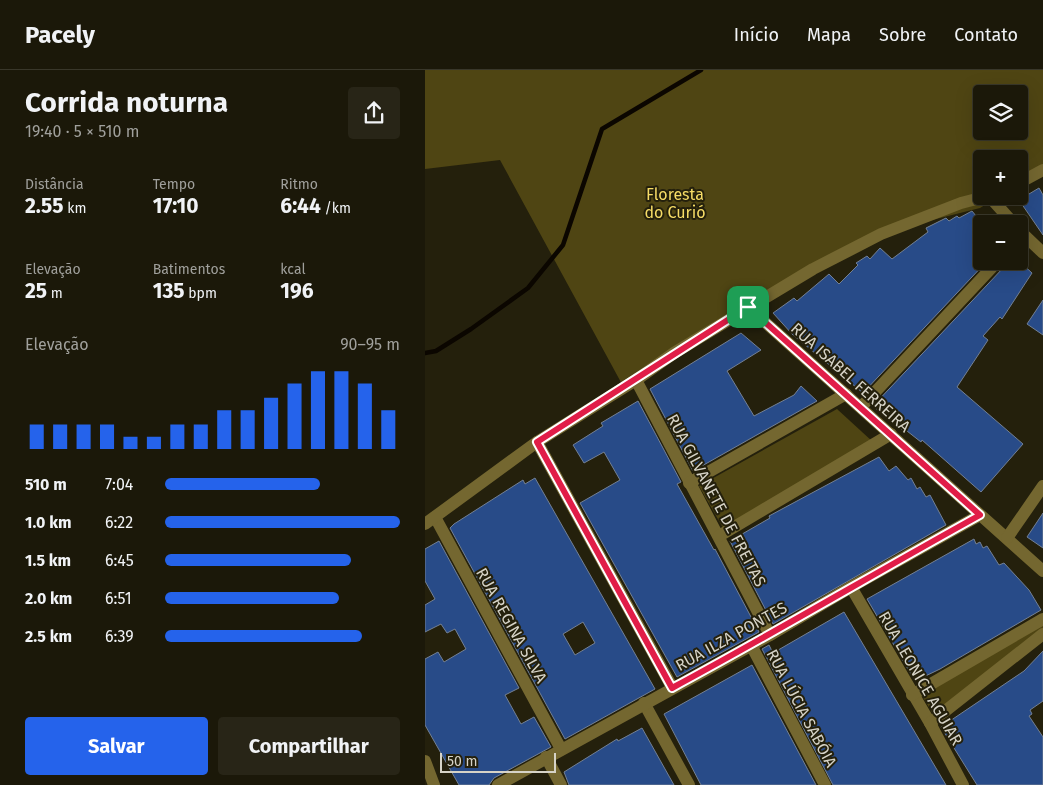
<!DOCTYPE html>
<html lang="pt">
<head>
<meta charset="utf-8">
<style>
	:root { --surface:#1b1809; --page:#282517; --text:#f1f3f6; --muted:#a0a09c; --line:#39372a; --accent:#2563eb }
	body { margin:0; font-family:"Fira Sans",sans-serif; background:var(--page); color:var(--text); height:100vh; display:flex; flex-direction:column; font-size:19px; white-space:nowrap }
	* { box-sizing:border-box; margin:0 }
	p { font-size:16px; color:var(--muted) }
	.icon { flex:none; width:28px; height:28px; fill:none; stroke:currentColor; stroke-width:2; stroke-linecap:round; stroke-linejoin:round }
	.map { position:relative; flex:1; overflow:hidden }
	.panel { display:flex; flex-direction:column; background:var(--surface); width:425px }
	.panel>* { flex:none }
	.tools { position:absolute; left:548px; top:15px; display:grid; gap:10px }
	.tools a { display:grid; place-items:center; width:55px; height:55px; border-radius:5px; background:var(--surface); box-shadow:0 5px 20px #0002,0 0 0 1px var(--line); font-size:25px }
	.scale { position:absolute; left:15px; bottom:12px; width:116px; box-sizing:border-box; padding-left:5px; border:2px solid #d6d3c7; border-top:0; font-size:14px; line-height:18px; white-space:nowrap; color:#d6d3c7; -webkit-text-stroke:4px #24200c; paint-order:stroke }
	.pin { position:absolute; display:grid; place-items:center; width:42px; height:42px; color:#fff; margin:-21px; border-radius:10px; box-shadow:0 2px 8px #0006 }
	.round { display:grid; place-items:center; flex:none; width:52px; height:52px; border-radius:5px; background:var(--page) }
	.head { display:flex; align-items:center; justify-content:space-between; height:85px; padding:0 25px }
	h1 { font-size:28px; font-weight:700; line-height:38px }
	.figures { display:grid; grid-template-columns:repeat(3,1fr); gap:8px; height:85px; padding:5px 25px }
	.figures div { display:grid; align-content:center }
	.figures b { font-size:21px; font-weight:700 }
	.figures small { font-size:14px; font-weight:400 }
	.figures p { font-size:14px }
	.chart { height:140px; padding:10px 25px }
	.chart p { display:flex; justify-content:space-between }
	.chart svg { width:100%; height:90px; margin-top:5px; stroke:var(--accent); stroke-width:6 }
	.button { display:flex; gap:10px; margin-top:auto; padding:10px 25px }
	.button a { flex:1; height:58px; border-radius:5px; background:var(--accent); color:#fff; font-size:20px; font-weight:700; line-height:58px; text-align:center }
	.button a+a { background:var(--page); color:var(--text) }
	ul { padding:0 25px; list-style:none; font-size:16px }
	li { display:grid; grid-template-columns:80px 60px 1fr; align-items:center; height:38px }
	li i { height:12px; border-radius:6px; background:var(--accent) }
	header { display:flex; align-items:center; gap:30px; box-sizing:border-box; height:70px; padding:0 25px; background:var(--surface); border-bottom:1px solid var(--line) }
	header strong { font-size:24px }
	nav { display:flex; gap:28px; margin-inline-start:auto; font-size:18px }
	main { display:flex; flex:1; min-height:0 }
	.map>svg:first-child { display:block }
</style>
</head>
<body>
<header>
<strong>Pacely</strong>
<nav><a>Início</a><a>Mapa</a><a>Sobre</a><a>Contato</a></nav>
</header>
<main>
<section class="panel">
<div class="head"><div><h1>Corrida noturna</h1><p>19:40 · 5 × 510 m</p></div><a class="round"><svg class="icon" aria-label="share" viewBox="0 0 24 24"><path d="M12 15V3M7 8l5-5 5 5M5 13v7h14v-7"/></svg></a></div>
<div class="figures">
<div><p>Distância</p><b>2.55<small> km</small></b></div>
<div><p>Tempo</p><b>17:10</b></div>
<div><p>Ritmo</p><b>6:44<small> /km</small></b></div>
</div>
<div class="figures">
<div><p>Elevação</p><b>25<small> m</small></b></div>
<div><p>Batimentos</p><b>135<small> bpm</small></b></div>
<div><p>kcal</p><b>196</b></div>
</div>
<div class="chart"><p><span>Elevação</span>90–95 m</p>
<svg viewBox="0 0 160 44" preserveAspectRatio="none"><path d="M5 44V32M15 44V32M25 44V32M35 44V32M45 44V38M55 44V38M65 44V32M75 44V32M85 44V25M95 44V25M105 44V19M115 44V12M125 44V6M135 44V6M145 44V12M155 44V25"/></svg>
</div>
<ul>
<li><b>510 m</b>7:04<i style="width:66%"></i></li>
<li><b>1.0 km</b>6:22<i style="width:100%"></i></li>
<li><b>1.5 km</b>6:45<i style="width:79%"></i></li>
<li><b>2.0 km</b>6:51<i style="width:74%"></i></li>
<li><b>2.5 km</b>6:39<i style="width:84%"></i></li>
</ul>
<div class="button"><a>Salvar</a><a>Compartilhar</a></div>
</section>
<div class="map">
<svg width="618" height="715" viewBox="0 0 618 715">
	<rect width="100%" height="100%" fill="#24200c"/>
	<!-- green -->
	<g fill="#4f4513" fill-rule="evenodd">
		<path d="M0,0H618V101L594,115V89H556V126H574L555,138L463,161L198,316L75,90L0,99ZM556,24H594V61H556Z"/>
		<polygon points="412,339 448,372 298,458 274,416"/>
		<polygon points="618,554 618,561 508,644 496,624"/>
	</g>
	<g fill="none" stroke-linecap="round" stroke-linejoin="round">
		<!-- stream -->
		<polyline stroke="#0b0600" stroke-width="4.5" points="0,283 11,281 46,259 103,218 138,175 177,59 276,0"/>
	</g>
	<!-- building -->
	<g fill="#284b88" stroke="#738094" fill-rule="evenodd">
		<polygon points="614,118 618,125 618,165 594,130"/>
		<polygon points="547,141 556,152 556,191 562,191 438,323 367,264 348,243 369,228 372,231 404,204 414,214 433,195 431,193 442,186 445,189 455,178 467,189 503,162 501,158 521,148 524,151 532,146 534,148"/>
		<polygon points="581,191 594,191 607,203 577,249 575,247 558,266 563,270 532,317 598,374 556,422 497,370 496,372 482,361 480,362 448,336 579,197"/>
		<polygon points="618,230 618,265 602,254"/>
		<polygon points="316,263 336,280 302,301 329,346 369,325 376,316 392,331 268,401 225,319"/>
		<polygon points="213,331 256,412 252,414 289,480 290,479 334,562 252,607 155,433 195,410 179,382 159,393 148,375 178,356 176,353"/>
		<polygon points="454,387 464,401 471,396 483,410 486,408 492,419 495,417 501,427 505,425 521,455 348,554 305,471 345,448 344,446"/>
		<path d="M110,408L230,619L140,669L25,458L29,454L98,410L100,414ZM158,552L170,573L150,585L138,564Z"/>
		<polygon points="618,443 618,478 602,467"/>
		<polygon points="549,469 551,474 555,472 558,478 562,476 574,495 579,493 604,520 616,540 515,599 490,611 442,529"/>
		<polygon points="14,471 94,618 80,625 96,654 109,647 126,677 69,708 64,715 34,715 0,655 0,589 13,582 19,592 41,579 30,559 22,563 16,554 0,562 0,535 10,529 0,511 0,479"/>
		<polygon points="419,542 508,693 521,715 408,715 337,579 344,575 348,583"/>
		<polygon points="618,581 618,631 605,640 607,644 604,646 618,667 618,715 552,715 516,657 599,601"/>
		<polygon points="327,595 391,715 276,715 239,644"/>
		<polygon points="217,658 249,715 144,715 139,702 192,669 193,671"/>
	</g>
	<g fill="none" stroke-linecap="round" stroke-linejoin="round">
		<!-- minor -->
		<g stroke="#746730" stroke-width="12">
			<polyline points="594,113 618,100"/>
			<polyline points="564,126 589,154"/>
			<polyline points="594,160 618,183"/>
			<polyline points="323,237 618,501"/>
			<polyline points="211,310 345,565"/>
			<polyline points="436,337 573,191"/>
			<polyline points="112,372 247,617"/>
			<polyline points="264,413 421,324"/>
			<polyline points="10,447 136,679"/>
			<polyline points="0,454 112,372 211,310 249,283 388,199 456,164 536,133 563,126"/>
			<polyline points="294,466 466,364"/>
			<polyline points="582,468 618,416"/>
			<polyline points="426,517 505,653 538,715"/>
			<polyline points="326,575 400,715"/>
			<polyline points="487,625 618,549"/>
			<polyline points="219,633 264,715"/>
			<polyline points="505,653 618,564"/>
			<polyline points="121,687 136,715"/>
			<polyline points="0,691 9,715"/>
			<polyline points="73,715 345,565 426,517 555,445"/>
		</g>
	</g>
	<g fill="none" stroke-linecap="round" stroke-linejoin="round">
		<defs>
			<path id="route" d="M323,237L555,445C452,502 351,562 247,618L112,372Z"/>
		</defs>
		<!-- route casing -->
		<use href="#route" stroke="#fff" stroke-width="10"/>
		<!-- route -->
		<use href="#route" stroke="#e11d48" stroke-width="6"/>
	</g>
	<g text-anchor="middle" stroke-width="4" stroke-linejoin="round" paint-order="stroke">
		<!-- park labels -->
		<g font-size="16" fill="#f6dc66" stroke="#24200c">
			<text x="250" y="130">Floresta<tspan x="250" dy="18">do Curió</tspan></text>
		</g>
		<!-- street labels -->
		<g font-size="16" fill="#d6d3c7" stroke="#24200c">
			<text transform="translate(426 307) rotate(42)" y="6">RUA ISABEL FERREIRA</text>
			<text transform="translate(292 430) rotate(62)" y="6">RUA GILVANETE DE FREITAS</text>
			<text transform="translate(87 555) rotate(61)" y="6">RUA REGINA SILVA</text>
			<text transform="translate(306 566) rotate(-29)" y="6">RUA ILZA PONTES</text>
			<text transform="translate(496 608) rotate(60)" y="6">RUA LEONICE AGUIAR</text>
			<text transform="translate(377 638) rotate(62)" y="6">RUA LÚCIA SABÓIA</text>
		</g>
	</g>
</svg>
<div class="tools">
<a><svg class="icon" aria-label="layers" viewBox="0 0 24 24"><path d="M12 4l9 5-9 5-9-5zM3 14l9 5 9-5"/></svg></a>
<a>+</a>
<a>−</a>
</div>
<div class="scale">50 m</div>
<div class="pin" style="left:323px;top:237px;background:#1e9e55"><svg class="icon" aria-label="arrive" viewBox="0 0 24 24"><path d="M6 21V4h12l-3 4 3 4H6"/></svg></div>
</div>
</main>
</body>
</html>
